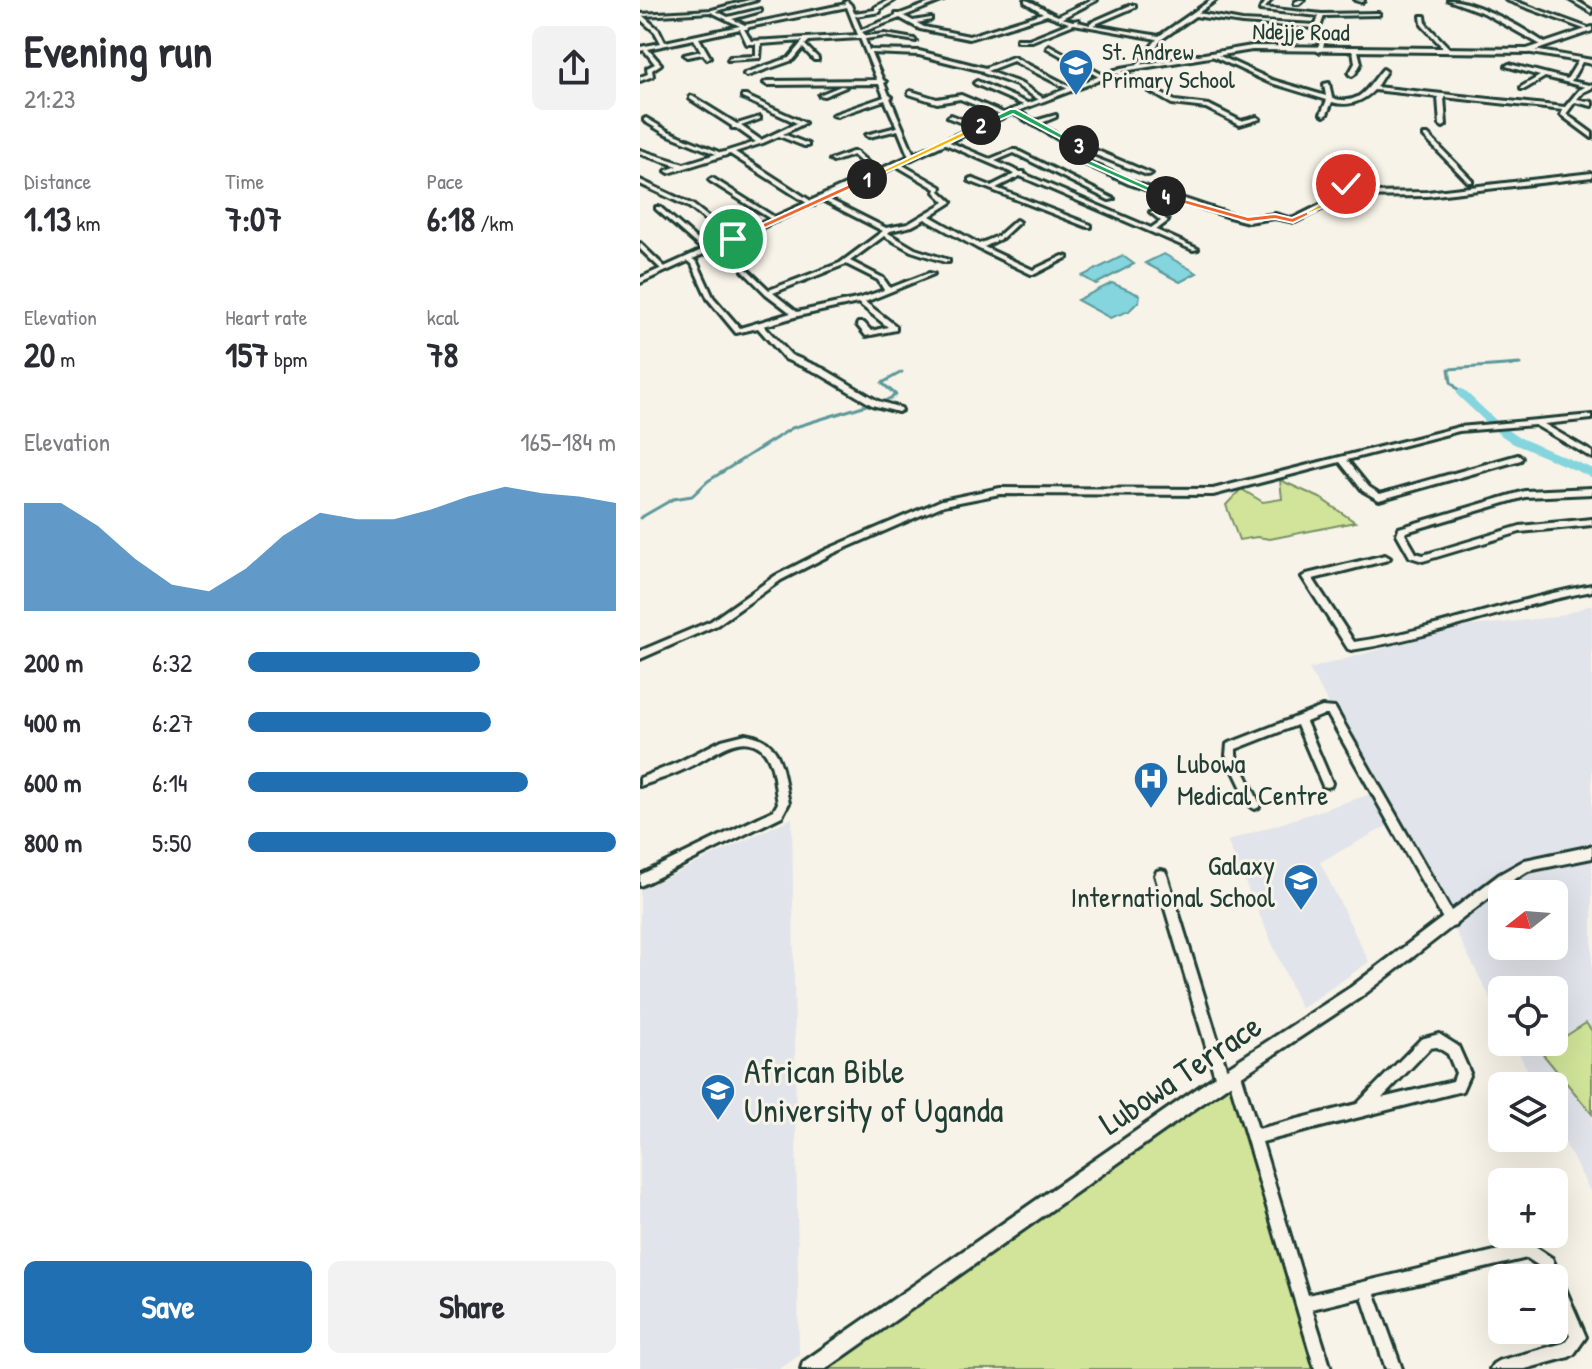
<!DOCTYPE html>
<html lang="en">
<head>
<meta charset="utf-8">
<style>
	:root { --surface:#fff; --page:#f2f2f3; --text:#2b2b33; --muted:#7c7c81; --accent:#1f6fb2 }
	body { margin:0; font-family:"Patrick Hand",sans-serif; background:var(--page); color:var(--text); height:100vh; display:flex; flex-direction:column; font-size:30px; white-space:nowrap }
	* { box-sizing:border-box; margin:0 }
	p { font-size:26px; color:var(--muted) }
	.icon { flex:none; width:44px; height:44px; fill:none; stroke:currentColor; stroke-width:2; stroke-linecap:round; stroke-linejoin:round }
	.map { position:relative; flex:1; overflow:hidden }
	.side { display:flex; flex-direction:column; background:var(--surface); width:640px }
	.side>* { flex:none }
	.needle { width:52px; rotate:253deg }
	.controls { position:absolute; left:848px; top:880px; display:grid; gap:16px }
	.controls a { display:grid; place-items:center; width:80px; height:80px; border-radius:12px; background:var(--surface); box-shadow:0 8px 32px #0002; font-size:40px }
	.pin { position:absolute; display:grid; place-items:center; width:68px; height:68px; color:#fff; margin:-34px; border:4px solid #fff; border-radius:50%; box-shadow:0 2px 8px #0007 }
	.km { position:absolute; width:40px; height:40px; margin:-20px; border-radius:50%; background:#222; color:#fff; font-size:22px; line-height:40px; text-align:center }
	.round { display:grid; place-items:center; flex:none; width:84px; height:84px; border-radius:12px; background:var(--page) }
	.overview { display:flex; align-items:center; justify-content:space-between; height:136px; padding:0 24px }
	h1 { font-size:44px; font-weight:800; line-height:60px }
	.stats { display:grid; grid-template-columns:repeat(3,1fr); gap:12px; height:136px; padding:8px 24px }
	.stats div { display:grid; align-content:center }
	.stats b { font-size:34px; font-weight:800 }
	.stats small { font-size:22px; font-weight:400 }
	.stats p { font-size:22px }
	.chart { height:224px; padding:16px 24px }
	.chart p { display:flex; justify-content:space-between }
	.chart svg { width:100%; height:144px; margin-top:8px; fill:var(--accent); opacity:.7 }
	.button { display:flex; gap:16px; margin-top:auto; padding:16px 24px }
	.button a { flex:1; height:92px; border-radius:12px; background:var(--accent); color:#fff; font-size:32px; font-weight:800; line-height:92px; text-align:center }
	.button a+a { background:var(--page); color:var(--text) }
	ul { padding:0 24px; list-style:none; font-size:26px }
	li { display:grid; grid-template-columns:128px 96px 1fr; align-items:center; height:60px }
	li i { height:20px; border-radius:10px; background:var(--accent) }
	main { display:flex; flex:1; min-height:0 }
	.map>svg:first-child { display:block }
</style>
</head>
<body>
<main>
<section class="side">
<div class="overview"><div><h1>Evening run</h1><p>21:23</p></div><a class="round"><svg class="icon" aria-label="share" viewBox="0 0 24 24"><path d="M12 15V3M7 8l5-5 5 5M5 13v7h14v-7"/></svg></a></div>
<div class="stats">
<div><p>Distance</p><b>1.13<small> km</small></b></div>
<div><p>Time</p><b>7:07</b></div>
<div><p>Pace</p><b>6:18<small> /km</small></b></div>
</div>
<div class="stats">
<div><p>Elevation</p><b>20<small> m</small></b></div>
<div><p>Heart rate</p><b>157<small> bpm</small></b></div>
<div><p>kcal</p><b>78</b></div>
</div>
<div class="chart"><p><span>Elevation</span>165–184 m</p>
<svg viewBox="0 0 160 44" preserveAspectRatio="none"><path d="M0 44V11L10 11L20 18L30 28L40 36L50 38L60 31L70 21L80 14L90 16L100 16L110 13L120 9L130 6L140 8L150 9L160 11V44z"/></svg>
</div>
<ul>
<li><b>200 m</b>6:32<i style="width:63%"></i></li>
<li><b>400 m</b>6:27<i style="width:66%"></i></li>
<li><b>600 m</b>6:14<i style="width:76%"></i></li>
<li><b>800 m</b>5:50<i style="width:100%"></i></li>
</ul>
<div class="button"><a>Save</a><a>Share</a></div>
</section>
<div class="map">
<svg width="952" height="1369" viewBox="0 0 952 1369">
	<rect width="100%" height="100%" fill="#f7f3e8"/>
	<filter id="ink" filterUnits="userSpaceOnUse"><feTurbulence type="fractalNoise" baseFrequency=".0125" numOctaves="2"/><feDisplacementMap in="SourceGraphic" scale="16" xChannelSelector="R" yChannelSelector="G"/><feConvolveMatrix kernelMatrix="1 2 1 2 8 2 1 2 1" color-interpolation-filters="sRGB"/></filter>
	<g filter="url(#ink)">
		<!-- built -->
		<g fill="#e1e4ea" fill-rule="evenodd">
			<path d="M952,605V1195L914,1122V1086H896L873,1042H914V990H862V1021L811,922L669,669L821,627L915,617ZM862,894H914V946H862Z"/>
			<polygon points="734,793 751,824 680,862 729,962 661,1009 587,841"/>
			<polygon points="152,818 159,1355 138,1369 0,1369 0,890"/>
		</g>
		<!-- green -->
		<g fill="#d1e499" stroke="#789066" stroke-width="2">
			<polygon points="640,480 680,498 715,522 630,539 617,537 599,540 586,505 601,489 623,502 642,499"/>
			<polygon points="946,1023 952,1031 952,1114 901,1052"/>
			<polygon points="594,1082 677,1369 185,1369"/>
		</g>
		<!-- water -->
		<g fill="#84d5de" stroke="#5c989a" stroke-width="2">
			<polygon points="524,254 557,273 540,282 505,263"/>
			<polygon points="483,256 494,264 456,284 442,276"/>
			<polygon points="472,283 500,295 499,301 489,311 470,318 437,300"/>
		</g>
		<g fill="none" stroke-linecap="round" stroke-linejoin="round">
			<!-- stream-far1 -->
			<polyline stroke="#5c989a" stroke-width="2" points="870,366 880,364"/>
			<!-- stream -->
			<g stroke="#5c989a" stroke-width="3">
				<polyline points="821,393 811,382 809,369 880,364"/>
				<polyline points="241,403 256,395 242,383 262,372"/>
				<polyline points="0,518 33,499 52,496 68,481 152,428 233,403"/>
			</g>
			<!-- canal -->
			<g stroke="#84d5de" stroke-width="8">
				<polyline points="821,393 854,424"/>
				<polyline points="859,429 875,440 952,473"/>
			</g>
			<defs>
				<g id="minor">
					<path d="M109,0H117L76,11L88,17L121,9V11L92,19L105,25L206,4L205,2L207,1L211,5L214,13L235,10V7L249,0H255L240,9V12L215,16L221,30L256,16V14H260L298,0H304L264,16L273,21L291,18V20L277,23L284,27L329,36L403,13L385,2V0C395,2 407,12 418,16L451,0H457L422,18L433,21L439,20L438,22L450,25V23L491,5H495V7L453,25L519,36L571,0H576L558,13L602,21L676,25L679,16L620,10L627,0H631L625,8L682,14L738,13L740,14L738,15L684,16L679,30L685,41L682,50L679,52L676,50L681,41L675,28L602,23L555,16L522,39L500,67L497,65L517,39L434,24L392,41H377V39H389L429,23L407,15L329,39L280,29L260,18L222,32L226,36L245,34L274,39L276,41L245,36L225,39L229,50L279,51L345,68L373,57L433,88L428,89L373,61L347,71L380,83L403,98V100L401,101L376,85L343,73V71L279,55L231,53L243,80L246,82L244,83L249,95L252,97L250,98L275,157L272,159L269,157L258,130L229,137L226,135L257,127L245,100L197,116L192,115L244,97L239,84L127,85L124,83L127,81L237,80L220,38L169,41L165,45L178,58V60H174L163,48L153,60L107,76L104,74L105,73L149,58L163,41L121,44L120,58L88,60L90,57L116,56V44H107L100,29L59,38L70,57L67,59L63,54L47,57L44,55L61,51L54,39L8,49L21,64L12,70L13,76L0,81V77L8,74L7,68L15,64L4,50L0,51V47L21,43L15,32L0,19V14L72,10ZM207,7L218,35L111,41L104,29H107L109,27ZM71,12L100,26L25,42L19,30L3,16Z"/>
					<polygon points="659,0 664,0 659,4 655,4 655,2"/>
					<polygon points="715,0 724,0 724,1 722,2"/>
					<path d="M808,0C835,0 885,29 908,45L903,46L844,13Z"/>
					<polygon points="866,0 872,0 951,29 947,30"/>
					<polygon points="930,0 935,0 952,10 952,13"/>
					<polygon points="781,16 785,16 786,24 811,50 811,52 807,52 782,25"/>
					<polygon points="409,45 463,75 464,76 459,77 407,48"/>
					<path d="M888,49L952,60V64L942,62L931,81L949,85L952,84V88L943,92L937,99L952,102V106L935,102L926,114L952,133V138L921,115L923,110L804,97L806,125L803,127L800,125L798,97L734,90C722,102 709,107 692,102L687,114L684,116L681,114L687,100L628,82L568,54L573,53L632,80L686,96L684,84L689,83L692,98C721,107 727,87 743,69L746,71L736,87L925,107L939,90L945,87L905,77L885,89H881V87L900,76L866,66L869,64L927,79L938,61L886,52Z"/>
					<polygon points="713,50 718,51 721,63 715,74 712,76 709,74 715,63"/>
					<polygon points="475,70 479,70 535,101 569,105 601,121 617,117 620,119 600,125 566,108 532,104 475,72"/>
					<polygon points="337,81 390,104 391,105 386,106 335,84 334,83"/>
					<polygon points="201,86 206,87 184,96 179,95"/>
					<polygon points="271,91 297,99 321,95 368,115 363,116 320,99 297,103 269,94 269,92"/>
					<polygon points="102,96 106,96 165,123 143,134 168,144 168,146 164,146 139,136 123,143 95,152 174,203 174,205 170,205 90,154 29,173 26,171 27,170 38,166 0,154 0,150 44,164 76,154 24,133 4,121 4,119 6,118 28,131 81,153 116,142 96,128 92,128 92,126 50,99 50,97 52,96 97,124 120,117 120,119 101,126 121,140 157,123 102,98"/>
					<polygon points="371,110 375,110 395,121 416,115 416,117 399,124 425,139 446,146 512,174 507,175 443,150 434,155 493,182 593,215 608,218 635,214 652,219 702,194 723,193 696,179 701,163 704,161 707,163 702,178 728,191 728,193 787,192 952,173 952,177 787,196 705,197 655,222 635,218 608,222 589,217 489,184 428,156 428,154 438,148 421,141 371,112"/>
					<polygon points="311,115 339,126 340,127 335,128 309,118 308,117"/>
					<polygon points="784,135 788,135 832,180 832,182 828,182 784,137"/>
					<polygon points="303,141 307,141 350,159 372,150 376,150 474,199 469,200 374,153 355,161 380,172 384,172 384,174 511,228 521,221 510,212 515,211 528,221 516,230 558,249 553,250 380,176 356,188 451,225 451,227 447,227 329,181 329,179 331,178 351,186 375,174 303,143"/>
					<polygon points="212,152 216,152 240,173 240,175 236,175 213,155 193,162 190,160"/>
					<path d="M259,163L301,187L300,191L312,202L290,216L339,244L358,236L376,220L379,222L378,223L362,238L344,247L393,270L423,256L428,257L395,274H391L337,248L285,219L272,226L250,231L248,233L275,249L309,260V262H305L271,251L244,236L210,261L243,278L250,288L289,273L294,274L225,302L256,326V330L226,336L217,325L218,323H224L231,331L248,327L218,303L158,316L124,326L151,355L184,369L238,401L261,408L262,410L258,412L232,405L178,373L145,359L118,328L96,333L68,299L52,264L46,259L49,257L57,262L73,297L100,328L151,313L126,294L103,271V269H107L129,290L200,263L243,231L182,200V198H186L246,228L268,224L305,202L295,192L296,189L257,166L256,165ZM206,264L238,280L244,290L221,298L157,312L133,293Z"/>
					<polygon points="72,178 74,179 139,220 134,221 70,181 69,180"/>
					<polygon points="0,180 53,205 96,239 91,240 49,207 0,184"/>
					<polygon points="16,207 20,207 69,250 69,252 65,252 16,209"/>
					<polygon points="0,243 27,269 27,271 23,271 0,249"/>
					<polygon points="952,415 952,419 904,424 952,452 952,458 895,425 819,431 707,460 729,487 740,494 878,455 882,458 881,460 739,500 723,491 700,462 573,495 360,494 304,505 194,553 141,580 77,625 0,659 0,651 71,621 135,576 188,549 302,500 360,488 573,489 819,427"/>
					<polygon points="952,488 952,494 885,497 766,532 765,534 776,553 783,555 880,526 952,519 952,525 880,532 783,561 770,557 757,534 759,528 885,491"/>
					<path d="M745,555L750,558L748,560L673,579L714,642C795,631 871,599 952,585V591C870,606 793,638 711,650L708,649L662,577L667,574Z"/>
					<polygon points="682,707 695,708 815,918 817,922 815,926 811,927 807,926 688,715 683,715 666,722 692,783 691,786 687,787 683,786 657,725 596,749 596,755 620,804 619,807 615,809 611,807 586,755 587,744"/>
					<path d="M106,734C144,740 142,773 149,803L142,816L0,886V875L134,810L138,803C134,785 135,762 122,749C115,743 107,741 98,743C82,746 68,758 53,765C36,774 18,780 0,786V778L39,762L82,740Z"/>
					<polygon points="521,870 525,871 527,875 590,1080 588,1085 583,1086 578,1085 576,1080 515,875 517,871"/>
					<path d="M799,1034L818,1046L830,1073L822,1091L622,1142L668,1295L889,1243L912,1258L946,1337L934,1354L929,1357L885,1369H850L853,1364L858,1361L924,1343L930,1335L914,1297V1278H906L902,1268L887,1258L735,1294L762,1369H746L722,1297L672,1309L691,1369H675L587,1072L589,1067L594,1066L599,1067L618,1129L717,1104L781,1039ZM797,1047L808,1054L816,1073L813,1081L742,1098L790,1048Z"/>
				</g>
				<g id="tertiary">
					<polygon points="952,27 952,31 888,53 612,50 484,71 375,112 0,283 0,278 371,110 481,68 612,46 887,49"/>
					<polygon points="952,846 952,858 888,871 870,882 721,997 600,1077 186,1369 161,1369 163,1362 588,1067 711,987 860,874 885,860"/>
				</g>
			</defs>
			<!-- minor casing -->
			<use href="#minor" stroke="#1f3d34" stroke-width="6"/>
			<!-- tertiary casing -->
			<use href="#tertiary" stroke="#1f3d34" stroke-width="6"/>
			<!-- minor -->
			<use href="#minor" fill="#f7f3e8" fill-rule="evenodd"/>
			<!-- tertiary -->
			<use href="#tertiary" fill="#f7f3e8" fill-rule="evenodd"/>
		</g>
	</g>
	<!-- split-1 -->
	<polygon fill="#f0652b" stroke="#fff" stroke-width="2" points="227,176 230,180 96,241 89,239"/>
	<!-- split-2 -->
	<polygon fill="#f5b400" stroke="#fff" stroke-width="2" points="341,123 344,127 230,180 224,179"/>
	<!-- split-3 -->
	<polygon fill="#22a559" stroke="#fff" stroke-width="2" points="370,109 376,109 442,145 436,147 373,114 344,127 337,125"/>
	<!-- split-4 -->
	<polygon fill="#22a559" stroke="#fff" stroke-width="2" points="436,144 447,147 436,154 530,196 523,198 428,156 437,148"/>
	<!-- split-5 -->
	<polygon fill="#f0652b" stroke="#fff" stroke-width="2" points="526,194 608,217 635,214 652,218 668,211 675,212 653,223 635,219 608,222 523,198"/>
	<!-- split-6 -->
	<polygon fill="#f5b400" stroke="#fff" stroke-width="2" points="704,182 732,193 706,197 668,214 668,211 701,193 717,191 704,185"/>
	<!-- icons -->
	<defs>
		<symbol id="school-pin" viewBox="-11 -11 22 30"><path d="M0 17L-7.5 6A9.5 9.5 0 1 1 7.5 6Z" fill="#1f6fb2" stroke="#f7f3e8"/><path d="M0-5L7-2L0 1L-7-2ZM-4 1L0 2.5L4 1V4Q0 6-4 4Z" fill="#fff"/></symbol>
		<symbol id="hospital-pin" viewBox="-11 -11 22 30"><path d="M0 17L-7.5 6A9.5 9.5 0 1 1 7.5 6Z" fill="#1f6fb2" stroke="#f7f3e8"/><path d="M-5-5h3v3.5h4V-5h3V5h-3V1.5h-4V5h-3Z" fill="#fff"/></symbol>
		<symbol id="university-pin" viewBox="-11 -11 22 30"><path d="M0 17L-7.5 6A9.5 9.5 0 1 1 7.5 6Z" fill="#1f6fb2" stroke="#f7f3e8"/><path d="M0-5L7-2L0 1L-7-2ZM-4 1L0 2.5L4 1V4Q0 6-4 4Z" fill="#fff"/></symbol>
	</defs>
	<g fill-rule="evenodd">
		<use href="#school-pin" x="416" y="46" width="40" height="54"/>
		<use href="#hospital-pin" x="491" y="759" width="40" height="54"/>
		<use href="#school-pin" x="641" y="861" width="40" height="54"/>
		<use href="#university-pin" x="58" y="1071" width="40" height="54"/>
	</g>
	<g text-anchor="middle" stroke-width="6" stroke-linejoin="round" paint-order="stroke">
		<!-- far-street labels -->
		<g font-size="24" fill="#1f3d34" stroke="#f7f3e8">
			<text transform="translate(661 32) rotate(1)" y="8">Ndejje Road</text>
		</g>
		<!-- far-poi labels -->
		<g font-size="24" fill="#1f3d34" stroke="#f7f3e8" text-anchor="start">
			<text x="462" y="60">St. Andrew<tspan x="462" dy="28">Primary School</tspan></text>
		</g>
		<!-- poi labels -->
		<g font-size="28" fill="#1f3d34" stroke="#f7f3e8" text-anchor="start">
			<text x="537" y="773">Lubowa<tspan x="537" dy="32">Medical Centre</tspan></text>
			<text x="635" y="875" text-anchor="end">Galaxy<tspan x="635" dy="32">International School</tspan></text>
		</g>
		<!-- near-poi labels -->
		<g font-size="34" fill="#1f3d34" stroke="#f7f3e8" text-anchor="start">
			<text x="104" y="1083">African Bible<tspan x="104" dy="39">University of Uganda</tspan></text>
		</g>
		<!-- near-street labels -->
		<g font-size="34" fill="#1f3d34" stroke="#f7f3e8">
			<text transform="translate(540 1074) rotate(-34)" y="12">Lubowa Terrace</text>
		</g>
	</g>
</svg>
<div class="controls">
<a><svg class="needle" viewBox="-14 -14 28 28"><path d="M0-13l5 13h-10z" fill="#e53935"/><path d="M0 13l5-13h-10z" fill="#7c7c81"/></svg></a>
<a><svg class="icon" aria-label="locate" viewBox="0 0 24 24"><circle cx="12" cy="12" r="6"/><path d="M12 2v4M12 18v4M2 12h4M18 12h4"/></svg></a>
<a><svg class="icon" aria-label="layers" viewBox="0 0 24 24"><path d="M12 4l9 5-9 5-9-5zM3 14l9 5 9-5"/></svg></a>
<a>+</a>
<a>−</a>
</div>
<div class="pin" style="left:93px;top:239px;background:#1e9e55"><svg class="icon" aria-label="arrive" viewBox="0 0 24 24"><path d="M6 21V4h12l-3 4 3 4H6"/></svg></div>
<div class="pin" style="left:706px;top:184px;background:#d93025"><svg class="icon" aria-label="check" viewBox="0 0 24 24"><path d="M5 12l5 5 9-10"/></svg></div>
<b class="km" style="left:227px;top:179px">1</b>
<b class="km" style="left:341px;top:125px">2</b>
<b class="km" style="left:439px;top:145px">3</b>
<b class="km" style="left:526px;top:196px">4</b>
</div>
</main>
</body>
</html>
